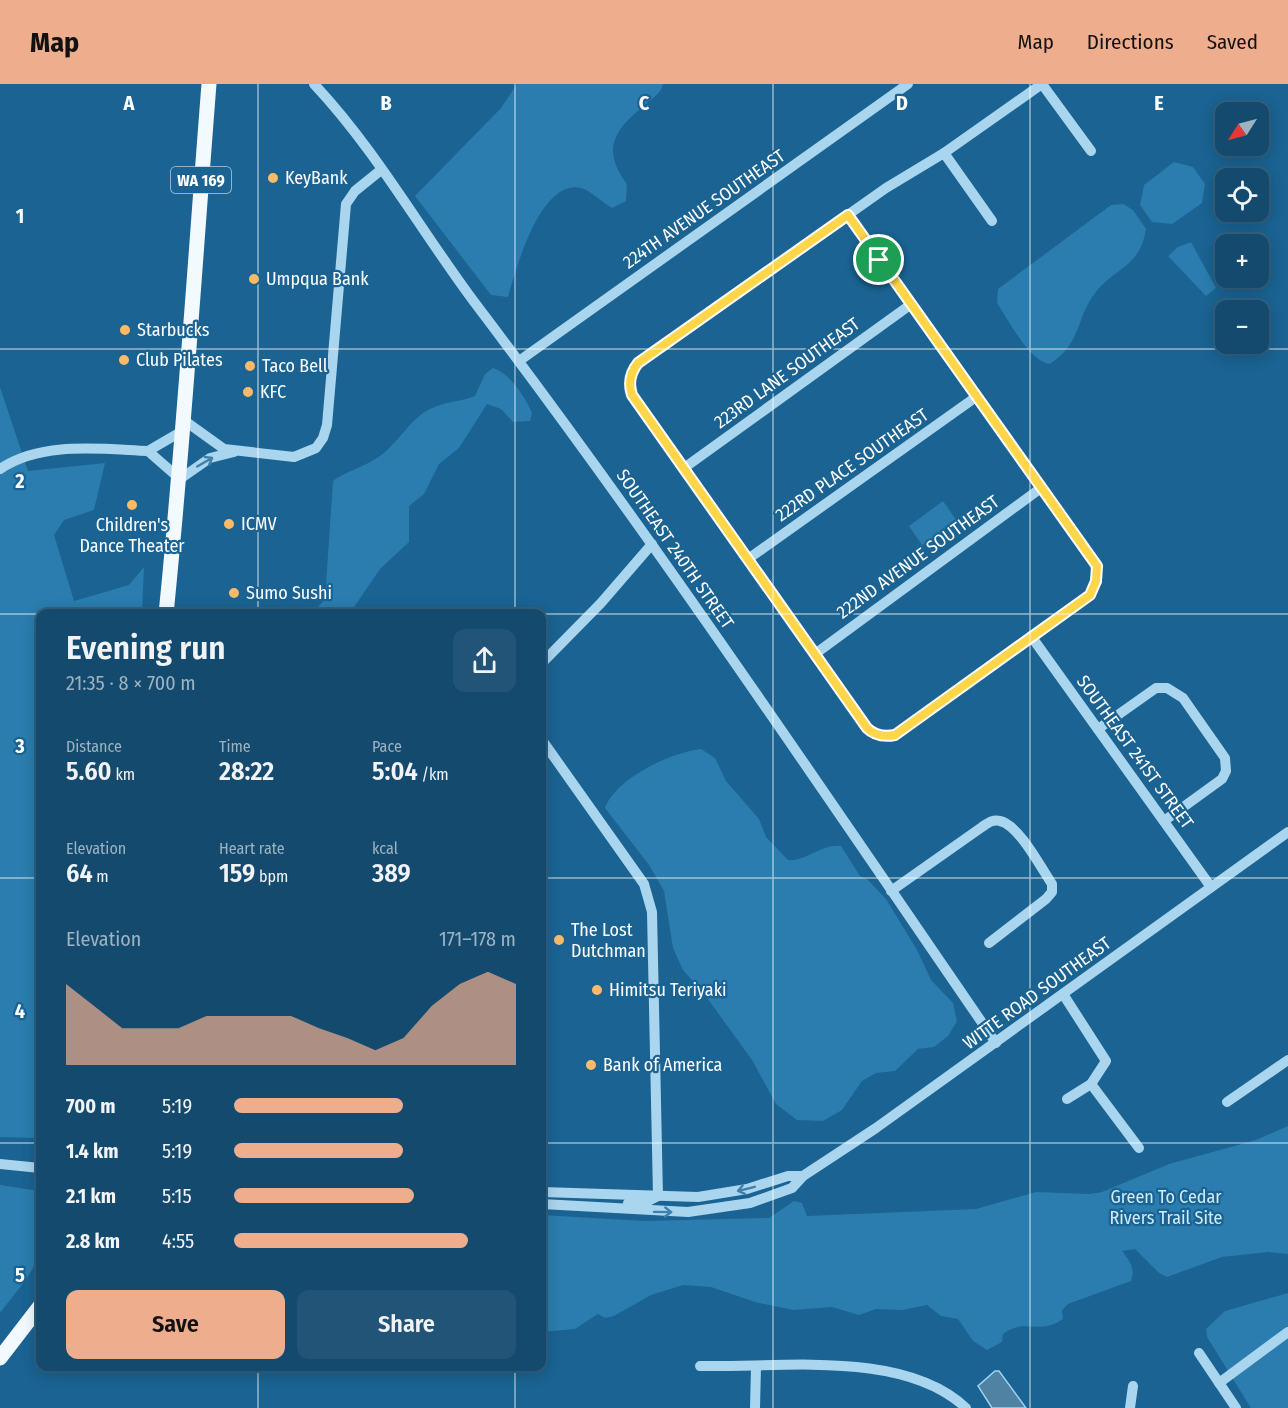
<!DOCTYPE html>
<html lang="en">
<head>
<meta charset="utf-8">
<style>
	:root { --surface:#144a6e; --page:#215476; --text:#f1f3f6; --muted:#9db3c2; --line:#336281; --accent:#eead8d }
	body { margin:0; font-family:"Fira Sans Condensed",sans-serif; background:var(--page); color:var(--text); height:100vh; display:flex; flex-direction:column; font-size:22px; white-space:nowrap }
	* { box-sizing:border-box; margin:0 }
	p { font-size:20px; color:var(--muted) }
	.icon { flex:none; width:33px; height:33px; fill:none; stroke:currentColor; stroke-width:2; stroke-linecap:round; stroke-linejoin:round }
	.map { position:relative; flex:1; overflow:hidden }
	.side { position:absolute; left:36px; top:525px; width:510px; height:762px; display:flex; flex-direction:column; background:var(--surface); border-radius:12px; box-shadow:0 3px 15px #0003,0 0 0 2px var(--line) }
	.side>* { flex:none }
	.needle { width:39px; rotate:234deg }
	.tools { position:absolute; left:1215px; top:18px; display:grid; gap:12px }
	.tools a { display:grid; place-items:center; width:54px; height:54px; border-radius:12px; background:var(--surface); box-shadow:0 3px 15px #0003,0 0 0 2px var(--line); font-size:30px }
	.pin { position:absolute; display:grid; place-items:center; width:51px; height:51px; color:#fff; margin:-26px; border:3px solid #fff; border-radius:50%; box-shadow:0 2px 6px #0007 }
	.round { display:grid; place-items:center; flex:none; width:63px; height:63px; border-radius:12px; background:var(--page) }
	.head { display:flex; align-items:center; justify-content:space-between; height:102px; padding:0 30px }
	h1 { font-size:33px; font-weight:600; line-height:45px }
	.figures { display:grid; grid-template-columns:repeat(3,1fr); gap:9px; height:102px; padding:6px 30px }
	.figures div { display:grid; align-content:center }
	.figures b { font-size:26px; font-weight:600 }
	.figures small { font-size:16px; font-weight:400 }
	.figures p { font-size:16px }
	.chart { height:168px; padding:12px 30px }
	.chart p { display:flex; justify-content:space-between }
	.chart svg { width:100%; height:108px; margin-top:6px; fill:var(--accent); opacity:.7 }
	.cta { display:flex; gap:12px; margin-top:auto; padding:12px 30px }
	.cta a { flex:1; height:69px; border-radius:12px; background:var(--accent); color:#111; font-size:24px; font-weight:600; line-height:69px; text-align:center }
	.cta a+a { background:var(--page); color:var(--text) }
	ul { padding:0 30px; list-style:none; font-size:20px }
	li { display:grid; grid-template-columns:96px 72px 1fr; align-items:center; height:45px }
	li i { height:15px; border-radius:8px; background:var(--accent) }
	header { display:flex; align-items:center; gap:36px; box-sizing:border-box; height:84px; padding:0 30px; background:var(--accent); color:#111 }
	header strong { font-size:28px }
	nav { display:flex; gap:33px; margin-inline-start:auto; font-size:21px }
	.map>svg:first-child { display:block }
</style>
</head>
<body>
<header>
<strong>Map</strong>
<nav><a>Map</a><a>Directions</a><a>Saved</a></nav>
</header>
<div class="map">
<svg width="1288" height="1324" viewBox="0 0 1288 1324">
	<rect width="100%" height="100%" fill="#1a6392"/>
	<!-- green -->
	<g fill="#2a7dae">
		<path d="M517,0H663C661,10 652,14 645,21C614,46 601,65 627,100L626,117L612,124C603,119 590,106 581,104C540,95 516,185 508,213L491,211L415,112L501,24Z"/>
		<polygon points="1174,78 1193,83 1205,100 1202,119 1172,140 1152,138 1140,121 1144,101"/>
		<path d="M1123,120L1133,126L1146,145C1140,183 1117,182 1096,208C1075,234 1083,258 1050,280C1029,277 1009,237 997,219L998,205L1111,121Z"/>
		<polygon points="1191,158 1216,204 1206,212 1168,172 1178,163"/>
		<path d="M493,284C510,289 525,313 532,329L530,337L513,338L501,325L487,320L459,364L439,380L424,410L409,422V458L380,485L350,529H313L325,515L333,397C349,385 368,383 386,367C401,354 412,334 430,325C445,317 460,318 475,312L485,290Z"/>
		<polygon points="0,303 28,387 105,379 94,426 64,436 54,451 74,517 129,501 144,483 142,529 40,530 40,1054 0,1053"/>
		<polygon points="943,417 957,437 922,461 909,442"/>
		<path d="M701,665L715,674L726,697L759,735L766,753L788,776C806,778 820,760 841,762L860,792L867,795L886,815L917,866L931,896L953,919L957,937L948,952L934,963L918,965L895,987L876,989L862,997L842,1026L823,1037L797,1036L776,1020L752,976L705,911L683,886L673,864L664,807L649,781L605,724C615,695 671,668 701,665Z"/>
		<path d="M1288,1042V1170L1268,1168L1222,1173L1167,1193L1159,1189L1135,1165L1122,1167C1129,1176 1136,1184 1131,1197L1068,1220L1062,1226L1063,1235C1039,1252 1025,1233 1003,1250L1002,1258L987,1266L973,1257L958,1235L941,1232L927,1221L902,1226L876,1225L859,1231L832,1223L793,1226L755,1218L711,1203L683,1201L651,1211L614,1232L605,1234L598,1230L575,1245L542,1248V1131L644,1137L769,1134L794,1117L802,1119L807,1132L976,1125L1036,1108L1090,1110L1102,1108L1169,1080L1256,1056Z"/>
		<path d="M0,1101L39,1107C35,1127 44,1146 40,1167C37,1185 11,1214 0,1229Z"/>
		<polygon points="1288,1209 1288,1324 1251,1324 1207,1253 1206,1245 1225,1227"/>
	</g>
	<!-- water -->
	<polygon fill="#5083a3" stroke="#9dd2f1" stroke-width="1.5" points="995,1287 999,1287 1026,1324 992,1324 978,1302"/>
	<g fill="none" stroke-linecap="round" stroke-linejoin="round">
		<!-- minor -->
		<g stroke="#aad5ef" stroke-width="10">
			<path d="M314,0C376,66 421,147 475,219C657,459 825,710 996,959"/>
			<polyline points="1042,0 1091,67"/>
			<polyline points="944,69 992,137"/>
			<path d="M848,131L1097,482V497L1090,511L895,651C884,653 875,652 867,644L632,311L630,294L638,279L886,104L944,69L1042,0"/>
			<polyline points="519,277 908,0"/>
			<polyline points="185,337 224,365 294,373 316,364 323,354 327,341 346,120 355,107 381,86"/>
			<polyline points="148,367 180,395 210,374 234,368"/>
			<polyline points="148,367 184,346"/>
			<polyline points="684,384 910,221"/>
			<path d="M0,385C41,357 100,365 148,367"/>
			<polyline points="748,475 976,313"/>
			<polyline points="1031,552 1211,803"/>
			<polyline points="815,570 1041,404"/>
			<polyline points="542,579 601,519 652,460"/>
			<polyline points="1098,645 1156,604 1167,604 1183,614 1225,674 1226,687 1222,695 1164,737"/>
			<polyline points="542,656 644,800 652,828 658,1112 646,1118 628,1119"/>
			<path d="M891,807L982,743C988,739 993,735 1000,737C1019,741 1041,784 1052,800V808L1046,815L989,859"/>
			<polyline points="1063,910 1106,977 1091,1000 1067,1015"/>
			<polyline points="1091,1000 1139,1064"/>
			<polyline points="1227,1018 1288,976"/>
			<polyline points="0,1080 40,1084"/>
			<polyline points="542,1108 698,1113 747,1105 788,1092 803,1092"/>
			<polyline points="542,1120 688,1128 750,1119 792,1104 803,1092 876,1044 1288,748"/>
			<polyline points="1199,1269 1236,1324"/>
			<path d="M700,1282C780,1284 904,1265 966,1324"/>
			<polyline points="1219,1299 1288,1248"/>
			<polyline points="755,1324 756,1283"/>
			<polyline points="1130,1324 1133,1302"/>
		</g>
		<!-- major -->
		<g stroke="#f2f9ff" stroke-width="15">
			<path d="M166,530C184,353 195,177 209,0"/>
			<polyline points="0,1274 40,1222"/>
		</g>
	</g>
	<!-- one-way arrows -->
	<defs><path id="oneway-shaft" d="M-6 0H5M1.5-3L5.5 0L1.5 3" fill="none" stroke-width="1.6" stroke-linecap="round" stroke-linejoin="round" transform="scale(1.5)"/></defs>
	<g stroke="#3e80a9">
		<use href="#oneway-shaft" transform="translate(205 378) rotate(-30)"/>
		<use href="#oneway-shaft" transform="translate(746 1105) rotate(166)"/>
		<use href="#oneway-shaft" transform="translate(663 1128) rotate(1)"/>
	</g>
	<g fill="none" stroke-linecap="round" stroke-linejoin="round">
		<defs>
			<path id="route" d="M848,131L1097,482L1096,497L1090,511L895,651C884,653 875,652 867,644L632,311C628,299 630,289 638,279Z"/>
		</defs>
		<!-- route casing -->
		<use href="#route" stroke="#fff" stroke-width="12"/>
		<!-- route -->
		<use href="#route" stroke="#ffd54a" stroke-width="8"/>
	</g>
	<!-- grid -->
	<path fill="none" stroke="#fff" stroke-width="1.5" stroke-opacity="0.55" d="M258,0V530M515,0V530M773,0V1324M1030,0V1324M0,265H1288M0,530H40M542,530H1288M0,794H40M542,794H1288M0,1059H40M542,1059H1288M258,1282V1324M515,1282V1324"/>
	<!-- markers -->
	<g fill="#ffba68" stroke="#1a6392" stroke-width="2">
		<circle cx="273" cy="94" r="6"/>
		<circle cx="254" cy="195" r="6"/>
		<circle cx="125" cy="246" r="6"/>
		<circle cx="124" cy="276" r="6"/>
		<circle cx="250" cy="282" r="6"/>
		<circle cx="248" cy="308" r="6"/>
		<circle cx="132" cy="421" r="6"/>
		<circle cx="229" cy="440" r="6"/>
		<circle cx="234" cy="509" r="6"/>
		<circle cx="559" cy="856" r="6"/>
		<circle cx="597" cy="906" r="6"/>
		<circle cx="591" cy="981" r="6"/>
	</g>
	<g text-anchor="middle" stroke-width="4.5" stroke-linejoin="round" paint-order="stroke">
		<!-- shield labels -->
		<rect fill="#1a6392" stroke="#bad0de" stroke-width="1.5" x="171" y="83" width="60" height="26" rx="4.5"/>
		<g font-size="16" font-weight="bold" fill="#fff">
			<text x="201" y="102">WA 169</text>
		</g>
		<!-- poi labels -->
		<g font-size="18" fill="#fff" stroke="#1a6392" text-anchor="start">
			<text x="285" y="100">KeyBank</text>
			<text x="266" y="201">Umpqua Bank</text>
			<text x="137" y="252">Starbucks</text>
			<text x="136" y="282">Club Pilates</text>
			<text x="262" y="288">Taco Bell</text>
			<text x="260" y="314">KFC</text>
			<text x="241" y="446">ICMV</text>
			<text x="132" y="447" text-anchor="middle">Children's<tspan x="132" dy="21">Dance Theater</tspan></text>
			<text x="246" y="515">Sumo Sushi</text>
			<text x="571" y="852">The Lost<tspan x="571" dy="21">Dutchman</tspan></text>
			<text x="609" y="912">Himitsu Teriyaki</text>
			<text x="603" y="987">Bank of America</text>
		</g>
		<!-- street labels -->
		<g font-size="18" fill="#fff" stroke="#1a6392">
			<text transform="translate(704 125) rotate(-35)" y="6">224TH AVENUE SOUTHEAST</text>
			<text transform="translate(787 289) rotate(-36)" y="6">223RD LANE SOUTHEAST</text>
			<text transform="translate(852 381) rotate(-35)" y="6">222RD PLACE SOUTHEAST</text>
			<text transform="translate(675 465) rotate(55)" y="6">SOUTHEAST 240TH STREET</text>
			<text transform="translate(918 473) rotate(-36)" y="6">222ND AVENUE SOUTHEAST</text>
			<text transform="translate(1135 668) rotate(54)" y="6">SOUTHEAST 241ST STREET</text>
			<text transform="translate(1037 909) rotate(-36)" y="6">WITTE ROAD SOUTHEAST</text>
		</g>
		<!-- park labels -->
		<g font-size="18" fill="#d0ebfb" stroke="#1a6392">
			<text x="1166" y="1119">Green To Cedar<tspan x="1166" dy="21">Rivers Trail Site</tspan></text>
		</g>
	</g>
	<g font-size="20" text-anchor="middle" font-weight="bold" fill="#fff" stroke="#1a6392" stroke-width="4.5" stroke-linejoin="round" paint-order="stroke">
		<text x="129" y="26">A</text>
		<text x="386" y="26">B</text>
		<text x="644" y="26">C</text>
		<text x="902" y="26">D</text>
		<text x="1159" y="26">E</text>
		<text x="20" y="139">1</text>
		<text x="20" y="404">2</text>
		<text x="20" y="669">3</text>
		<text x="20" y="934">4</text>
		<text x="20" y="1198">5</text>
	</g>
</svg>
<div class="tools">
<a><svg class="needle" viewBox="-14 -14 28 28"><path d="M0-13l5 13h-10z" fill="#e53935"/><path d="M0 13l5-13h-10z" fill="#9db3c2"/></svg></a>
<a><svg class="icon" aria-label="locate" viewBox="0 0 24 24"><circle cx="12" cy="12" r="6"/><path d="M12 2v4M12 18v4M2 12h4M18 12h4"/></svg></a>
<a>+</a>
<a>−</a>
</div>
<div class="pin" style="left:879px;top:176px;background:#1e9e55"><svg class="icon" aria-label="arrive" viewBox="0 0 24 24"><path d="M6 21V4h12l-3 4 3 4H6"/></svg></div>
<section class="side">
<div class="head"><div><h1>Evening run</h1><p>21:35 · 8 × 700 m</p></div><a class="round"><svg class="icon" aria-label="share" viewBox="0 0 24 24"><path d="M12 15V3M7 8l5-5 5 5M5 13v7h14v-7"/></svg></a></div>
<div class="figures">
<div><p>Distance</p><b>5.60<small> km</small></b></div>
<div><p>Time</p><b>28:22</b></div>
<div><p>Pace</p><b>5:04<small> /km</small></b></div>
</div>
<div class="figures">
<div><p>Elevation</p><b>64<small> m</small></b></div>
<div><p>Heart rate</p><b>159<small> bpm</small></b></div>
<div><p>kcal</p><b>389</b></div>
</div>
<div class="chart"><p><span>Elevation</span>171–178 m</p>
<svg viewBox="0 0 160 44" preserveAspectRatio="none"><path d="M0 44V11L10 20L20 29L30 29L40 29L50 24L60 24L70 24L80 24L90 29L100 33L110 38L120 33L130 20L140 11L150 6L160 11V44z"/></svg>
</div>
<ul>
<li><b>700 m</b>5:19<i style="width:60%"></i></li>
<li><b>1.4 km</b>5:19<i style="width:60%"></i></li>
<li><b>2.1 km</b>5:15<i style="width:64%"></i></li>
<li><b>2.8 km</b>4:55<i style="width:83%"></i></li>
</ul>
<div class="cta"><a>Save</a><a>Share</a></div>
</section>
</div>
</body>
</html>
